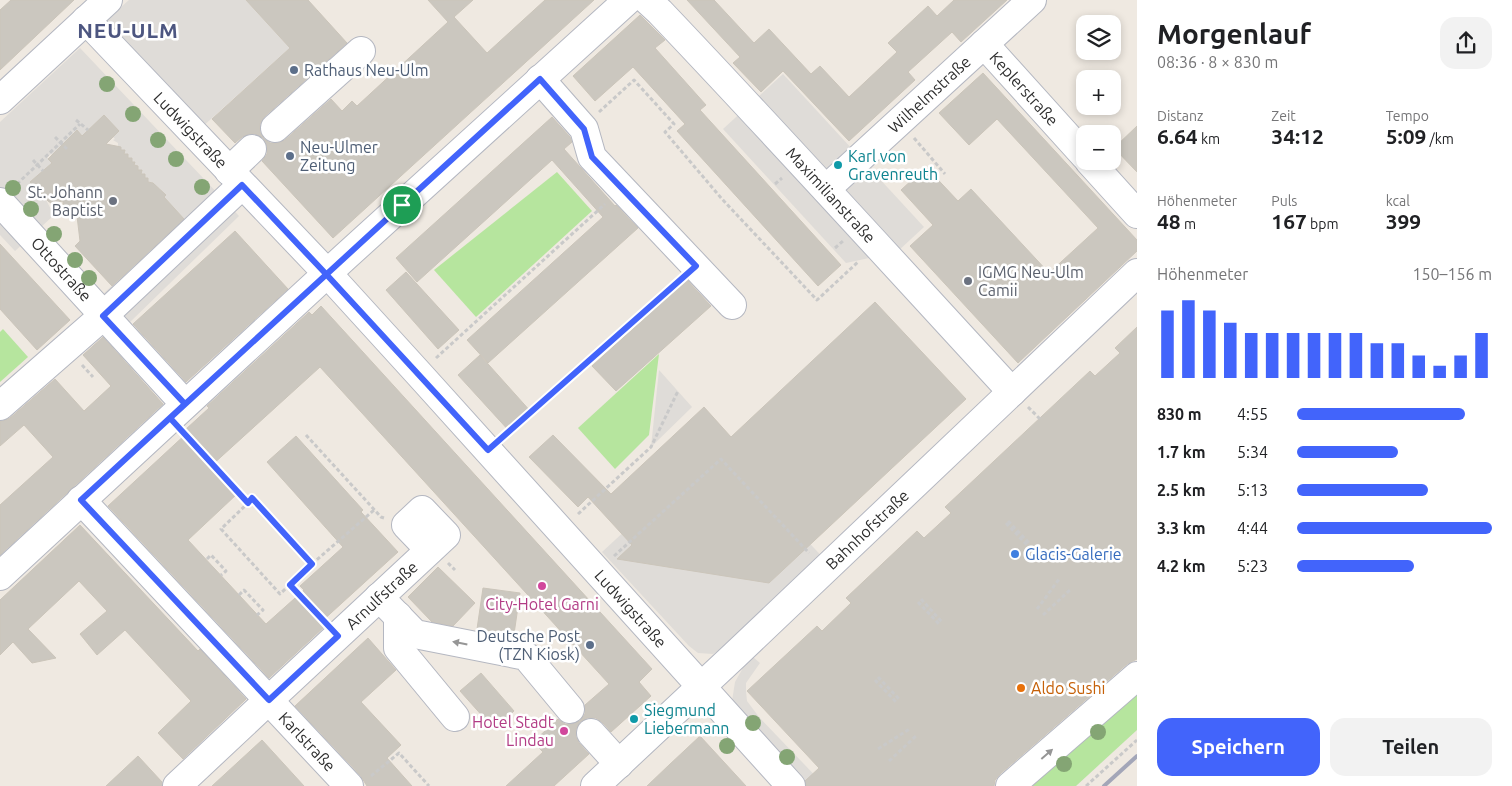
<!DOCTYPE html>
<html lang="de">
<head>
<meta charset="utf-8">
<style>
	:root { --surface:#fff; --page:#f2f2f2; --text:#202124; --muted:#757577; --accent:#4264fb }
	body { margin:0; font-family:Ubuntu,sans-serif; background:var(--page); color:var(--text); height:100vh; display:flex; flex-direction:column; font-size:19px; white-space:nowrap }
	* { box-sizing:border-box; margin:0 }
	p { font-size:16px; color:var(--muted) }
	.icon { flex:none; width:28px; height:28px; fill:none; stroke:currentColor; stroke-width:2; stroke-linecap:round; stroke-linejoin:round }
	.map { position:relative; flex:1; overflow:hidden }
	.panel { display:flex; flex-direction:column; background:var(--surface); width:375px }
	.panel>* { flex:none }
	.fabs { position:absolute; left:1076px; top:15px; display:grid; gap:10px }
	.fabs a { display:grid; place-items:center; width:45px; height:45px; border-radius:10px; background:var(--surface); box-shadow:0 2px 8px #0003; font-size:25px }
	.pin { position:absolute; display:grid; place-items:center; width:42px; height:42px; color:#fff; margin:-21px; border:2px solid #fff; border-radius:50%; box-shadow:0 1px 5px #0007 }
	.round { display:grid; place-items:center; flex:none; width:52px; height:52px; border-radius:15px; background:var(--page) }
	.overview { display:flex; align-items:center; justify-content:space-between; height:85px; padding:0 20px }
	h1 { font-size:28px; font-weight:600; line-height:38px }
	.stats { display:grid; grid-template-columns:repeat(3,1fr); gap:8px; height:85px; padding:5px 20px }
	.stats div { display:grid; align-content:center }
	.stats b { font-size:21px; font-weight:600 }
	.stats small { font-size:14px; font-weight:400 }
	.stats p { font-size:14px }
	.chart { height:140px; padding:10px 20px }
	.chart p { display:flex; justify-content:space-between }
	.chart svg { width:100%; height:90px; margin-top:5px; stroke:var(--accent); stroke-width:6 }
	.primary-button { display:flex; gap:10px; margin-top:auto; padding:10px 20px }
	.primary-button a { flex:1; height:58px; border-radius:15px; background:var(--accent); color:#fff; font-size:20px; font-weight:600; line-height:58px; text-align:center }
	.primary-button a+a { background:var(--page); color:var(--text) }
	ul { padding:0 20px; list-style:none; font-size:16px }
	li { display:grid; grid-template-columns:80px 60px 1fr; align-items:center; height:38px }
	li i { height:12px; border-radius:6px; background:var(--accent) }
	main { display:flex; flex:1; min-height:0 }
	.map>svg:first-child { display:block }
</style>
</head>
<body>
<main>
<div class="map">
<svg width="1137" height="786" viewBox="0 0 1137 786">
	<rect width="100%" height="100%" fill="#efe9e1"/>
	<!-- green -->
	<g fill="#b6e59e">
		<polygon points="557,172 592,211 476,317 434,270"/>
		<polygon points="3,329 28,357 0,382 0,332"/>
		<polygon points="659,354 649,435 615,469 578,428"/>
		<polygon points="1137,683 1137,730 1076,786 1020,786"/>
	</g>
	<!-- plaza -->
	<g fill="#dfdcd8">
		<polygon points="129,0 246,0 290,48 201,128 105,21"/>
		<polygon points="80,48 239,216 128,324 101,296 148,252 153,258 169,244 164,238 184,219 164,197 165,195 159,188 157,190 152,186 152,182 148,182 148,178 145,178 145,174 141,174 142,170 138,170 138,166 134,165 135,162 132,162 128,158 128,154 124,154 125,150 121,150 121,147 118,146 118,143 113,140 115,139 113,137 119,131 104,116 82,136 77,130 73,133 78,138 56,159 51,154 47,157 52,163 30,182 46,200 54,215 15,251 0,235 0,122"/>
		<polygon points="783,74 924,227 897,252 846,263 723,129"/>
		<polygon points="659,370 692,407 651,447"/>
		<polygon points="718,445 828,563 727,645 713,654 698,653 689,646 602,552"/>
		<polygon points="753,657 760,663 746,683 746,691 747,701 759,717 825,786 798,786 732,701 735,682 744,666"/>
	</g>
	<!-- building -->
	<g fill="#cbc7bf" stroke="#cbc5ba">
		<polygon points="11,0 74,0 0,70 0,10"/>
		<polygon points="246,0 308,0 347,43 264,117 260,124 260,132 264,139 270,143 278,143 285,140 331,99 342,111 352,101 357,106 448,22 428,0 473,0 454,17 487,53 545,0 594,0 333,238 262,161 267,154 267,146 263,138 256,134 249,134 242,137 235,143 212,119 290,48"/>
		<polygon points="687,0 714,0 754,43 769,29 811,74 820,66 849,97 897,52 888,43 928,6 937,16 954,0 1007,0 961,42 952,32 908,72 915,80 849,141 783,71 761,92 733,63 740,57"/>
		<polygon points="640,15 665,40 655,48 706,105 700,110 841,265 818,286 677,131 685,124 633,67 595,101 573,76"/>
		<polygon points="983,73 1137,240 1137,251 1018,363 910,246 933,225 901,190 926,167 958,201 971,189 1049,273 1098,228 997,119 969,145 939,113"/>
		<polygon points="104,115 119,131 106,144 121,147 121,150 125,150 124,154 128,154 128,158 132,158 132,162 135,162 134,165 138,166 138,170 142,170 141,174 145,174 145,178 148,178 148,182 153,183 166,195 164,197 184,219 112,286 75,246 80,241 77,216 74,216 73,212 70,213 70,209 66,209 66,205 63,206 63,201 51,203 48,201 30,182 52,163 48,159 77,130 82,136"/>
		<polygon points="552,117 570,137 572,142 564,149 615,206 616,205 638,228 488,363 467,340 603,217 552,160 417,282 396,258"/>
		<polygon points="1137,126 1137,172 1114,148"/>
		<polygon points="235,231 288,289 186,382 133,324"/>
		<polygon points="0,244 70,320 37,350 0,309"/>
		<polygon points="406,272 459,330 438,349 386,290"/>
		<polygon points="687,280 711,306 616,391 592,366"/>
		<polygon points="875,302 966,399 769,583 617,559 632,545 588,497 578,507 529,457 553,435 611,494 704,407 731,437"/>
		<polygon points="321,306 652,669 639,682 651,696 611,732 603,723 596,718 587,718 580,722 576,729 576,737 579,743 589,754 554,786 506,786 543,752 533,742 558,719 565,724 572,724 580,721 585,714 585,705 609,684 320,367 211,466 237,494 188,540 266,624 304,590 300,586 343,547 267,462 296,436 363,510 361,512 398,552 320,623 324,627 269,678 108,506 187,433 185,430 209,408 207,406 309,312 312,315"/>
		<polygon points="1137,327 1137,659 1127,664 1000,774 995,780 994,786 806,786 805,781 819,768 747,691 817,626 822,631 851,603 846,598 917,531 924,538 951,513 945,507 1090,371 1095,376 1120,353 1115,348"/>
		<polygon points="103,337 163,404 0,555 0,505 53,457 24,425 0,446 0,421 3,421 10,418 55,379 84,411 111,386 83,355"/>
		<polygon points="480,355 532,413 511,433 458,375"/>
		<polygon points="80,525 198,651 200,649 246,699 183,759 158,733 191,701 125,630 97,655 80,634 107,611 79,581 28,629 56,658 32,663 13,642 0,655 0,600"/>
		<polygon points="438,567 475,603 453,626 432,622 408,597"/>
		<polygon points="483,588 520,593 514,634 477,629"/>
		<polygon points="368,638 396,670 361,702 401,745 387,758 412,786 367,786 360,775 295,706"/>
		<polygon points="481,673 514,711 494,729 460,691"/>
		<polygon points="700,736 746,786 647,786 669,765"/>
		<polygon points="262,740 304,786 212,786"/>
		<polygon points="138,756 162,782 162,786 106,786"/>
	</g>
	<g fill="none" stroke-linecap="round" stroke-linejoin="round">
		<defs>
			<g id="minor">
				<path id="s1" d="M647,0L660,12C779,137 895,265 1012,392"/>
				<path id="s2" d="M86,20L327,273L419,374L791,786"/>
				<path id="s3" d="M984,44L1085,156"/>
				<polyline points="540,79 584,129 592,157 732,305"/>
				<polyline points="0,100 108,0"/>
				<polyline points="275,128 361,51"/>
				<polyline points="1089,161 1137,214"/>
				<polyline points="229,171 252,149"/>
				<path id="s4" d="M826,189L1032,0"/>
				<path id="s5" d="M0,202L185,404"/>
				<polyline points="0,406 103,316 242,185"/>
				<path id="s6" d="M81,500L349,786"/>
				<polyline points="0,576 345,257 628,0"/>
				<polyline points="379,597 415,634 526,656 570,709"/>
				<polyline points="398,616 398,648 455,717"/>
				<polyline points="591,733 619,764"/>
				<path id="s7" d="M177,786C261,707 345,629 430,550L446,535L422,510L406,525L430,550"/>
				<path id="s8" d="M595,786L735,655L1137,273"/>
				<polyline points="1010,786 1137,676"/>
			</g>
		</defs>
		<!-- minor casing -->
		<use href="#minor" stroke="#b4b7c1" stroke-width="30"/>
		<!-- path -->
		<g stroke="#c9c9c9" stroke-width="3" stroke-dasharray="4 2.5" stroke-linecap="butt">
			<polyline points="599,112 634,80 674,124 665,132 722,199 817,300 859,261"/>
			<polyline points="76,120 88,130"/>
			<polyline points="55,137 67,149"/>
			<polyline points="914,138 945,174"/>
			<polyline points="33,160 43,171"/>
			<polyline points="17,184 80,124"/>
			<polyline points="775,184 782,178"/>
			<polyline points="835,248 843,241"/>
			<polyline points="436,358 605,204"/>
			<polyline points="82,365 93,377"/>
			<polyline points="1028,407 1040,419"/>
			<polyline points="185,435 248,503 221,529 280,594 312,564 252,499 248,503"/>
			<polyline points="306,435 381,517 384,518"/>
			<polyline points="504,436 679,281"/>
			<polyline points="578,514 651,447 678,391"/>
			<polyline points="1008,521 1029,543"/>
			<polyline points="1006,523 1027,545"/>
			<polyline points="614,556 721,459 809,553"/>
			<polyline points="207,559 211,555 226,571 221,575"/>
			<polyline points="448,563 455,570"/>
			<polyline points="312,564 374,510"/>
			<polyline points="290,585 322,619"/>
			<polyline points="239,595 244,590 263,610 257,615"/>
			<polyline points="921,599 942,622"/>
			<polyline points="918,602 939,624"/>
			<polyline points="1037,609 1060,578"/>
			<polyline points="1043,615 1071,589"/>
			<polyline points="878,677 899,699"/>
			<polyline points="875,680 896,702"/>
			<polyline points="878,749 911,728"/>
			<polyline points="889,761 917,735"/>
			<polyline points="371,776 399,753 429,786"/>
			<polyline points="1086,786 1137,740"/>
		</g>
		<!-- minor -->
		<use href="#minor" stroke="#fff" stroke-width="28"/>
		<!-- rail -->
		<polyline stroke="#a3a6b8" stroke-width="4" points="1104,786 1137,756"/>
	</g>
	<!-- trees -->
	<g fill="#84a574">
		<circle cx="107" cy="84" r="8"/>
		<circle cx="133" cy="114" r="8"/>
		<circle cx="158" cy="140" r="8"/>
		<circle cx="176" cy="159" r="8"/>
		<circle cx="202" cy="187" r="8"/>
		<circle cx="13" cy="188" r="8"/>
		<circle cx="31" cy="209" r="8"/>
		<circle cx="54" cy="234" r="8"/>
		<circle cx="75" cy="260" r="8"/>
		<circle cx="89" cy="278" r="8"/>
		<circle cx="753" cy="723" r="8"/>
		<circle cx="1098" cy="732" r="8"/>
		<circle cx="727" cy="746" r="8"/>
		<circle cx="787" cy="757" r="8"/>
		<circle cx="1064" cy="764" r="8"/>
	</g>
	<!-- one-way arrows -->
	<defs><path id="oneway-solid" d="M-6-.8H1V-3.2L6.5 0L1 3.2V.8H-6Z" transform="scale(1.25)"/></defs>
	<g fill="#969696">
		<use href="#oneway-solid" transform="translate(460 643) rotate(-169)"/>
		<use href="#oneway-solid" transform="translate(1047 754) rotate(-41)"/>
	</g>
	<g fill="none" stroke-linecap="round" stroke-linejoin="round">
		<defs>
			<polyline id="route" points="402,205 170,418 248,503 252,498 312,564 290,585 338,636 269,700 81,500 185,404 103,316 242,185 326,274 488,450 696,266 592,157 584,129 540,79 402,205"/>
		</defs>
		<!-- route casing -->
		<use href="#route" stroke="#fff" stroke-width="10"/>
		<!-- route -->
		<use href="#route" stroke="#4264fb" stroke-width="6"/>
	</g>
	<!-- markers -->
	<g fill="#5c6f8a" stroke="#fff" stroke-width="2">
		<circle cx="294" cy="70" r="5"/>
		<circle cx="290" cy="156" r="5"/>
		<circle cx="590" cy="645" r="5"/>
	</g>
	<g fill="#0f9aa8" stroke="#fff" stroke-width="2">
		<circle cx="838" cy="165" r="5"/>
		<circle cx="634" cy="719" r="5"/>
	</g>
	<g fill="#6b7280" stroke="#fff" stroke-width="2">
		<circle cx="113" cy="201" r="5"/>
		<circle cx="968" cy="281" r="5"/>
	</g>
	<circle fill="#3f7fe0" stroke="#fff" stroke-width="2" cx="1015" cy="554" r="5"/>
	<g fill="#d1479c" stroke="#fff" stroke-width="2">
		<circle cx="542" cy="586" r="5"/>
		<circle cx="564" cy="731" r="5"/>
	</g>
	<circle fill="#e8710a" stroke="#fff" stroke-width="2" cx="1021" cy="688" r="5"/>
	<g text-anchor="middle" stroke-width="5" stroke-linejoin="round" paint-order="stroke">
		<!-- service labels -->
		<g font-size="16" fill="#4e5e75" stroke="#fff" text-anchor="start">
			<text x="304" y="76">Rathaus Neu-Ulm</text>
			<text x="300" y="153">Neu-Ulmer<tspan x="300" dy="18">Zeitung</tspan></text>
			<text x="580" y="642" text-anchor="end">Deutsche Post<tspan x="580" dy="18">(TZN Kiosk)</tspan></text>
		</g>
		<!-- street labels -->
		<g font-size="16" fill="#2e2e2e" stroke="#fff">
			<text dy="6" stroke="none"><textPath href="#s3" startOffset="60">Keplerstraße</textPath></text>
			<text dy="6" stroke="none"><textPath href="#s4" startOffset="140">Wilhelmstraße</textPath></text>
			<text dy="6" stroke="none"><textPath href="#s2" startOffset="152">Ludwigstraße</textPath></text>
			<text dy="6" stroke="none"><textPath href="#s1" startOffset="268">Maximilianstraße</textPath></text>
			<text dy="6" stroke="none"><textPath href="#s5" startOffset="91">Ottostraße</textPath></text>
			<text dy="6" stroke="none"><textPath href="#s8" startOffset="374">Bahnhofstraße</textPath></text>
			<text dy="6" stroke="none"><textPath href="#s7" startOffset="280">Arnulfstraße</textPath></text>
			<text dy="6" stroke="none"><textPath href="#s2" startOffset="802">Ludwigstraße</textPath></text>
			<text dy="6" stroke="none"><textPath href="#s6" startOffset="331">Karlstraße</textPath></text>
		</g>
		<!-- culture labels -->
		<g font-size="16" fill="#0d838f" stroke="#fff" text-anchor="start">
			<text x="848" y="162">Karl von<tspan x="848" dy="18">Gravenreuth</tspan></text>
			<text x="644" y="716">Siegmund<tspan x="644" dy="18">Liebermann</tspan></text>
		</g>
		<!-- worship labels -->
		<g font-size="16" fill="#5b616d" stroke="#fff" text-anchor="end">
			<text x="103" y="198">St. Johann<tspan x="103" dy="18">Baptist</tspan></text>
			<text x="978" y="278" text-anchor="start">IGMG Neu-Ulm<tspan x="978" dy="18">Camii</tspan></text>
		</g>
		<!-- shop labels -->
		<g font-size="16" fill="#366cbe" stroke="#fff" text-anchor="start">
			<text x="1025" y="560">Glacis-Galerie</text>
		</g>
		<!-- hotel labels -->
		<g font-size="16" fill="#b23c85" stroke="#fff">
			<text x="542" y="610">City-Hotel Garni</text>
			<text x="554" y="728" text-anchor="end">Hotel Stadt<tspan x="554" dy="18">Lindau</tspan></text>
		</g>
		<!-- food labels -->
		<g font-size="16" fill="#c56008" stroke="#fff" text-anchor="start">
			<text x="1031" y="694">Aldo Sushi</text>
		</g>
		<!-- district labels -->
		<g font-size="21" font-weight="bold" letter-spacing="1" fill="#4d5680" stroke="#fff">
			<text x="128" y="38">NEU-ULM</text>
		</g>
	</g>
</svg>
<div class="fabs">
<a><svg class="icon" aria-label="layers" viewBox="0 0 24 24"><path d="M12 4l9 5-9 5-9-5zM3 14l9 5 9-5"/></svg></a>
<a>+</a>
<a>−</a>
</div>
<div class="pin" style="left:402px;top:205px;background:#1e9e55"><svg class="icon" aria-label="arrive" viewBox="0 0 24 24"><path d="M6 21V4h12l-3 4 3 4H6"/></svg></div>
</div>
<section class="panel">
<div class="overview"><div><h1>Morgenlauf</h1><p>08:36 · 8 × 830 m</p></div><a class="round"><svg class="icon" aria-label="share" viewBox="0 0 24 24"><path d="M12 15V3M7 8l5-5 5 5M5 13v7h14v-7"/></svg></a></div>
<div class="stats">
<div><p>Distanz</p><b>6.64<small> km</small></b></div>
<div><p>Zeit</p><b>34:12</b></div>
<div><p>Tempo</p><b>5:09<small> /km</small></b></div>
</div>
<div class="stats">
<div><p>Höhenmeter</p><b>48<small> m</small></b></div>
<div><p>Puls</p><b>167<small> bpm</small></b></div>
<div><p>kcal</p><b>399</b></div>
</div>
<div class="chart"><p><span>Höhenmeter</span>150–156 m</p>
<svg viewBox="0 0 160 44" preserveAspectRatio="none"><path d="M5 44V11M15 44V6M25 44V11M35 44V17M45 44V22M55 44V22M65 44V22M75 44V22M85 44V22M95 44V22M105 44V27M115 44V27M125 44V33M135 44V38M145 44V33M155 44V22"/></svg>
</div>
<ul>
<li><b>830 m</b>4:55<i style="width:86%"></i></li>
<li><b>1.7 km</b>5:34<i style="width:52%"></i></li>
<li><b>2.5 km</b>5:13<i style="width:67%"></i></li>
<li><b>3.3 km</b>4:44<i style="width:100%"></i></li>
<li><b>4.2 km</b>5:23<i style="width:60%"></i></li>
</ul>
<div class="primary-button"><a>Speichern</a><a>Teilen</a></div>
</section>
</main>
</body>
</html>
